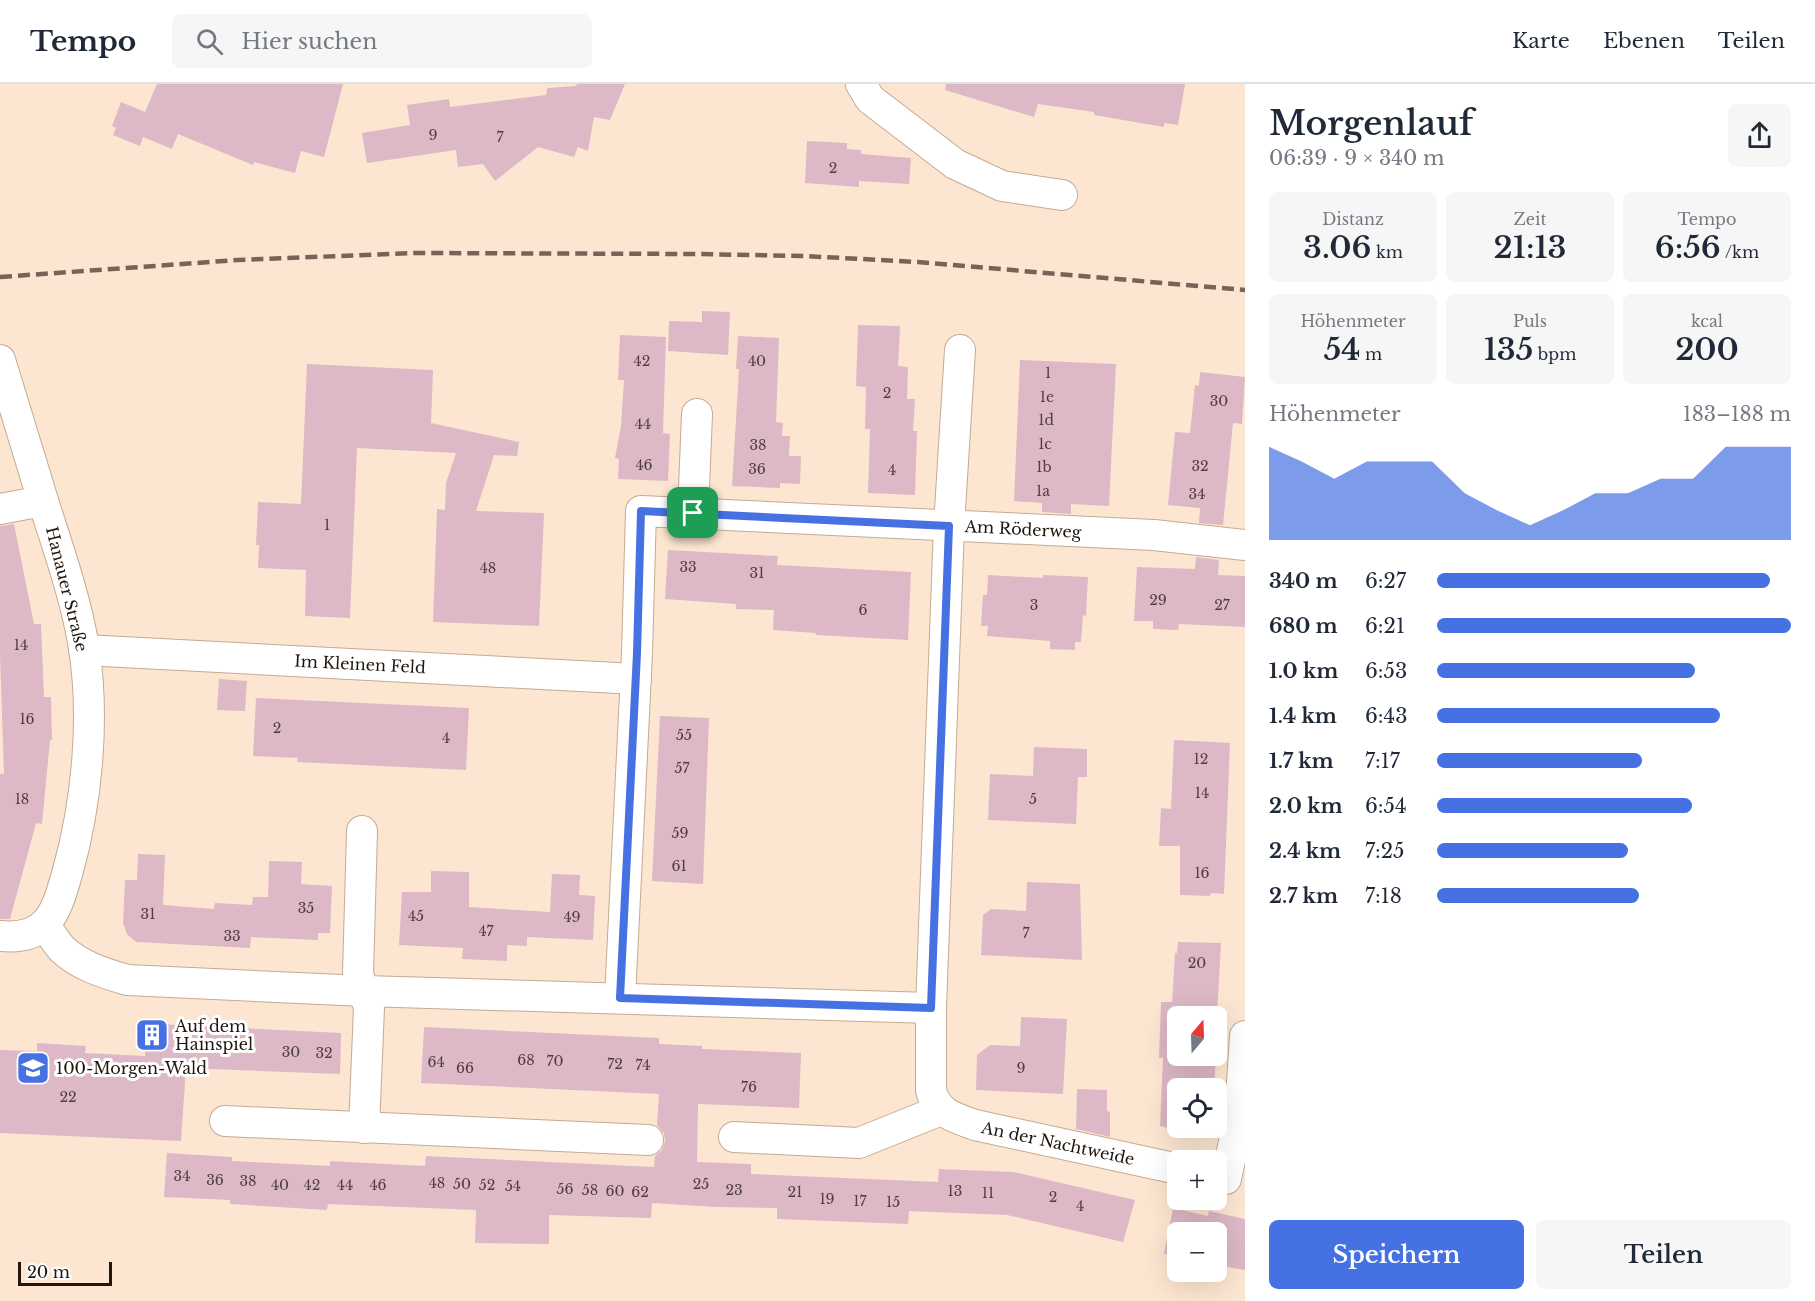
<!DOCTYPE html>
<html lang="de">
<head>
<meta charset="utf-8">
<style>
	:root { --surface:#fff; --page:#f6f6f7; --text:#1f2937; --muted:#747a83; --line:#e0e1e3; --accent:#4571e3 }
	body { margin:0; font-family:"Libre Baskerville",serif; background:var(--page); color:var(--text); height:100vh; display:flex; flex-direction:column; font-size:22px; white-space:nowrap }
	* { box-sizing:border-box; margin:0 }
	p { font-size:20px; color:var(--muted) }
	.icon { flex:none; width:33px; height:33px; fill:none; stroke:currentColor; stroke-width:2; stroke-linecap:round; stroke-linejoin:round }
	.map { position:relative; flex:1; overflow:hidden }
	.drawer { display:flex; flex-direction:column; background:var(--surface); width:570px }
	.drawer>* { flex:none }
	.needle { width:39px; rotate:19deg }
	.buttons { position:absolute; left:1167px; top:922px; display:grid; gap:12px }
	.buttons a { display:grid; place-items:center; width:60px; height:60px; border-radius:9px; background:var(--surface); box-shadow:0 6px 24px #0002; font-size:30px }
	.scale { position:absolute; left:18px; bottom:15px; width:94px; box-sizing:border-box; padding-left:6px; border:3px solid #20160d; border-top:0; font-size:16px; line-height:21px; white-space:nowrap; color:#20160d; -webkit-text-stroke:4px #fff; paint-order:stroke }
	.pin { position:absolute; display:grid; place-items:center; width:51px; height:51px; color:#fff; margin:-26px; border-radius:12px; box-shadow:0 3px 9px #0006 }
	.round { display:grid; place-items:center; flex:none; width:63px; height:63px; border-radius:9px; background:var(--page) }
	.head { display:flex; align-items:center; justify-content:space-between; height:102px; padding:0 24px }
	h1 { font-size:33px; font-weight:600; line-height:45px }
	.figures { display:grid; grid-template-columns:repeat(3,1fr); gap:9px; height:102px; padding:6px 24px }
	.figures div { display:grid; align-content:center; border-radius:9px; background:var(--page); text-align:center }
	.figures b { font-size:30px; font-weight:600 }
	.figures small { font-size:16px; font-weight:400 }
	.figures p { font-size:16px }
	.chart { height:168px; padding:12px 24px }
	.chart p { display:flex; justify-content:space-between }
	.chart svg { width:100%; height:108px; margin-top:6px; fill:var(--accent); opacity:.7 }
	.cta { display:flex; gap:12px; margin-top:auto; padding:12px 24px }
	.cta a { flex:1; height:69px; border-radius:9px; background:var(--accent); color:#fff; font-size:24px; font-weight:600; line-height:69px; text-align:center }
	.cta a+a { background:var(--page); color:var(--text) }
	ul { padding:0 24px; list-style:none; font-size:20px }
	li { display:grid; grid-template-columns:96px 72px 1fr; align-items:center; height:45px }
	li i { height:15px; border-radius:8px; background:var(--accent) }
	header { display:flex; align-items:center; gap:36px; box-sizing:border-box; height:84px; padding:0 30px; background:var(--surface); border-bottom:2px solid var(--line) }
	header strong { font-size:28px }
	nav { display:flex; gap:33px; margin-inline-start:auto; font-size:21px }
	.search { width:420px; height:54px; background:var(--page); display:flex; align-items:center; gap:15px; box-sizing:border-box; padding:0 21px; border-radius:9px; color:var(--muted); font-size:22px }
	main { display:flex; flex:1; min-height:0 }
	.map>svg:first-child { display:block }
</style>
</head>
<body>
<header>
<strong>Tempo</strong>
<div class="search"><svg class="icon" aria-label="search" viewBox="0 0 24 24"><circle cx="10" cy="10" r="6"/><path d="M15 15l6 6"/></svg>Hier suchen</div>
<nav><a>Karte</a><a>Ebenen</a><a>Teilen</a></nav>
</header>
<main>
<div class="map">
<svg width="1245" height="1217" viewBox="0 0 1245 1217">
	<rect width="100%" height="100%" fill="#fde6d1"/>
	<!-- building -->
	<g fill="#ddb8c6">
		<polygon points="157,0 343,0 324,73 301,67 295,89 254,78 253,81 178,50 172,65 143,53 140,62 113,51 116,44 112,42 121,18 145,28"/>
		<polygon points="577,0 625,0 610,36 594,33 588,67 578,63 574,73 538,63 495,97 483,80 458,83 456,66 367,79 362,49 410,41 407,21 449,15 450,23 546,11 547,4 576,2"/>
		<polygon points="946,0 1185,0 1178,41 1164,39 1164,43 1094,31 1094,28 1038,20 1034,33 945,6"/>
		<polygon points="807,57 847,59 847,65 861,66 861,70 911,74 909,100 859,97 859,103 805,99"/>
		<polygon points="702,227 730,228 728,271 668,267 669,237 702,238"/>
		<polygon points="858,241 900,242 898,282 908,283 907,315 915,315 913,347 917,347 915,411 868,409 870,345 865,345 866,303 856,302"/>
		<polygon points="620,251 666,253 663,349 670,350 668,397 618,395 619,375 615,374 621,342 624,296 618,296"/>
		<polygon points="738,252 779,254 776,338 783,339 782,352 790,352 789,372 801,372 800,400 780,399 780,404 732,402 739,285 736,285"/>
		<polygon points="1020,276 1116,280 1109,422 1071,420 1071,430 1042,428 1042,419 1014,417"/>
		<polygon points="307,280 433,286 431,339 519,358 517,372 494,371 476,427 544,429 539,542 433,538 437,425 445,426 446,399 456,369 357,364 350,534 305,532 306,486 258,484 259,461 256,461 258,418 301,420"/>
		<polygon points="1200,288 1245,293 1242,340 1233,339 1223,441 1199,439 1200,424 1168,421 1175,348 1190,349 1195,301 1199,302"/>
		<polygon points="14,440 34,540 41,540 44,613 51,613 52,656 50,656 42,740 36,739 10,835 0,835 0,690 4,690 0,571 0,442"/>
		<polygon points="668,466 778,472 777,481 911,488 908,556 816,551 816,549 773,546 774,526 736,525 736,520 665,515"/>
		<polygon points="1196,473 1219,476 1218,491 1245,492 1245,543 1179,540 1178,546 1153,545 1153,537 1134,537 1137,483 1195,485"/>
		<polygon points="988,491 1043,494 1043,491 1088,493 1086,532 1083,531 1081,558 1075,558 1075,566 1050,565 1050,557 987,552 988,542 981,542 983,511 987,511"/>
		<polygon points="219,595 247,597 245,627 217,626"/>
		<polygon points="256,614 469,624 466,686 297,678 298,674 253,672"/>
		<polygon points="660,632 709,634 703,800 652,797"/>
		<polygon points="1174,656 1230,659 1224,810 1211,809 1210,812 1180,811 1180,762 1159,762 1161,724 1171,725"/>
		<polygon points="1034,663 1087,665 1087,693 1078,693 1076,740 988,736 990,690 1033,692"/>
		<polygon points="138,770 165,771 163,821 214,825 215,819 252,821 253,813 268,813 269,777 302,778 301,800 332,802 330,849 318,849 318,856 251,853 250,864 136,858 127,850 123,839 125,796 137,796"/>
		<polygon points="431,787 469,788 469,823 550,828 552,790 580,791 579,811 595,812 593,856 527,853 527,862 507,861 507,877 462,875 463,864 399,861 402,808 431,808"/>
		<polygon points="1027,798 1080,800 1082,876 981,871 983,831 991,825 1026,827"/>
		<polygon points="1178,858 1221,859 1216,952 1216,933 1178,933 1178,972 1216,972 1214,1005 1178,1005 1178,1044 1213,1044 1213,1046 1208,1046 1208,1053 1160,1042 1163,974 1159,974 1161,918 1172,918 1175,869 1177,869"/>
		<polygon points="1021,933 1067,935 1063,1010 976,1006 977,971 990,961 1020,962"/>
		<polygon points="158,940 341,949 340,990 186,984 181,1057 0,1049 0,966 37,967 37,959 86,962 85,969 145,972 146,941 158,942"/>
		<polygon points="424,943 659,954 659,960 702,962 702,965 801,969 799,1024 698,1020 697,1078 751,1080 751,1090 938,1098 939,1085 1014,1088 1135,1116 1123,1158 1007,1131 909,1127 908,1140 777,1135 777,1124 716,1123 652,1119 651,1134 549,1131 549,1160 475,1159 476,1126 328,1120 327,1126 230,1120 230,1116 164,1113 167,1069 232,1073 232,1077 330,1082 330,1077 425,1082 426,1072 654,1083 655,1072 662,1066 665,1057 664,1049 657,1041 659,1010 421,999"/>
		<polygon points="1077,1005 1107,1006 1107,1027 1110,1028 1110,1053 1076,1045"/>
		<polygon points="1173,1124 1208,1132 1209,1127 1245,1135 1245,1186 1216,1181 1216,1149 1178,1149 1178,1172 1164,1170"/>
	</g>
	<g fill="none" stroke-linecap="round" stroke-linejoin="round">
		<defs>
			<g id="street">
				<polyline points="861,0 870,15 955,80 1002,102 1062,111"/>
				<path d="M960,266L949,442L931,924V1006C936,1029 955,1034 975,1041L1178,1085"/>
				<path d="M0,276C15,324 29,372 44,420C59,467 76,515 84,564C95,636 87,720 67,790C56,829 47,857 0,852"/>
				<polyline points="0,425 43,417"/>
				<polyline points="693,429 697,330"/>
				<polyline points="84,566 636,595"/>
				<polyline points="362,747 358,890 369,924 364,1044"/>
				<path d="M45,841C50,849 56,858 62,865C80,882 104,889 127,896L364,907L931,924"/>
				<polyline points="620,914 637,569 641,427 1154,451 1245,461"/>
				<polyline points="225,1037 648,1056"/>
				<polyline points="734,1053 859,1059 941,1026"/>
				<polyline points="1226,1095 1240,1029 1245,952"/>
			</g>
		</defs>
		<!-- street casing -->
		<use href="#street" stroke="#c5aa91" stroke-width="32"/>
		<!-- street -->
		<use href="#street" stroke="#fff" stroke-width="30"/>
		<!-- rail -->
		<polyline stroke="#746558" stroke-width="4.5" stroke-dasharray="12 6" stroke-linecap="butt" points="0,193 238,176 415,169 696,170 804,172 918,178 1245,206"/>
	</g>
	<g fill="none" stroke-linecap="round" stroke-linejoin="round">
		<defs>
			<polygon id="route" points="641,427 949,442 931,924 620,914 637,569"/>
		</defs>
		<!-- route casing -->
		<use href="#route" stroke="#fff" stroke-width="12"/>
		<!-- route -->
		<use href="#route" stroke="#4571e3" stroke-width="8"/>
	</g>
	<!-- icons -->
	<defs>
		<symbol id="building-square" viewBox="-11 -11 22 22"><rect x="-9" y="-9" width="18" height="18" rx="4" fill="#4571e3" stroke="#fff"/><path d="M-4-6H4V6H1V3H-1V6H-4ZM-2.5-4.3h1.7v1.8h-1.7ZM.8-4.3h1.7v1.8H.8ZM-2.5-1h1.7V.8h-1.7ZM.8-1h1.7V.8H.8Z" fill="#fff"/></symbol>
		<symbol id="school-square" viewBox="-11 -11 22 22"><rect x="-9" y="-9" width="18" height="18" rx="4" fill="#4571e3" stroke="#fff"/><path d="M0-5L7-2L0 1L-7-2ZM-4 1L0 2.5L4 1V4Q0 6-4 4Z" fill="#fff"/></symbol>
	</defs>
	<g fill-rule="evenodd">
		<use href="#building-square" x="133" y="932" width="38" height="38"/>
		<use href="#school-square" x="14" y="965" width="38" height="38"/>
	</g>
	<g text-anchor="middle" stroke-width="6" stroke-linejoin="round" paint-order="stroke">
		<!-- number labels -->
		<g font-size="14" fill="#4f3e3b">
			<text x="433" y="56">9</text>
			<text x="500" y="58">7</text>
			<text x="833" y="89">2</text>
			<text x="642" y="282">42</text>
			<text x="757" y="282">40</text>
			<text x="1048" y="294">1</text>
			<text x="887" y="314">2</text>
			<text x="1047" y="318">1e</text>
			<text x="1219" y="322">30</text>
			<text x="1046" y="341">1d</text>
			<text x="643" y="345">44</text>
			<text x="1045" y="365">1c</text>
			<text x="758" y="366">38</text>
			<text x="644" y="386">46</text>
			<text x="1200" y="387">32</text>
			<text x="1044" y="388">1b</text>
			<text x="757" y="390">36</text>
			<text x="892" y="391">4</text>
			<text x="1043" y="412">1a</text>
			<text x="1197" y="415">34</text>
			<text x="327" y="446">1</text>
			<text x="688" y="488">33</text>
			<text x="488" y="489">48</text>
			<text x="757" y="494">31</text>
			<text x="1158" y="521">29</text>
			<text x="1034" y="526">3</text>
			<text x="1222" y="526">27</text>
			<text x="863" y="531">6</text>
			<text x="21" y="566">14</text>
			<text x="27" y="640">16</text>
			<text x="277" y="649">2</text>
			<text x="684" y="656">55</text>
			<text x="446" y="659">4</text>
			<text x="1201" y="680">12</text>
			<text x="682" y="689">57</text>
			<text x="1202" y="714">14</text>
			<text x="22" y="720">18</text>
			<text x="1033" y="720">5</text>
			<text x="680" y="754">59</text>
			<text x="679" y="787">61</text>
			<text x="1202" y="794">16</text>
			<text x="306" y="829">35</text>
			<text x="148" y="835">31</text>
			<text x="416" y="837">45</text>
			<text x="572" y="838">49</text>
			<text x="486" y="852">47</text>
			<text x="1026" y="854">7</text>
			<text x="232" y="857">33</text>
			<text x="1197" y="884">20</text>
			<text x="291" y="973">30</text>
			<text x="324" y="974">32</text>
			<text x="526" y="981">68</text>
			<text x="555" y="982">70</text>
			<text x="436" y="983">64</text>
			<text x="615" y="985">72</text>
			<text x="643" y="986">74</text>
			<text x="465" y="989">66</text>
			<text x="1021" y="989">9</text>
			<text x="749" y="1008">76</text>
			<text x="68" y="1018">22</text>
			<text x="182" y="1097">34</text>
			<text x="215" y="1101">36</text>
			<text x="248" y="1102">38</text>
			<text x="437" y="1104">48</text>
			<text x="462" y="1105">50</text>
			<text x="701" y="1105">25</text>
			<text x="280" y="1106">40</text>
			<text x="312" y="1106">42</text>
			<text x="345" y="1106">44</text>
			<text x="378" y="1106">46</text>
			<text x="487" y="1106">52</text>
			<text x="513" y="1107">54</text>
			<text x="565" y="1110">56</text>
			<text x="590" y="1111">58</text>
			<text x="734" y="1111">23</text>
			<text x="615" y="1112">60</text>
			<text x="955" y="1112">13</text>
			<text x="640" y="1113">62</text>
			<text x="795" y="1113">21</text>
			<text x="988" y="1114">11</text>
			<text x="1053" y="1118">2</text>
			<text x="827" y="1120">19</text>
			<text x="860" y="1122">17</text>
			<text x="893" y="1123">15</text>
			<text x="1080" y="1127">4</text>
		</g>
		<!-- street labels -->
		<g font-size="16" fill="#20160d" stroke="#fff">
			<text transform="translate(1023 445) rotate(3)" y="6">Am Röderweg</text>
			<text transform="translate(67 505) rotate(76)" y="6">Hanauer Straße</text>
			<text transform="translate(360 580) rotate(3)" y="6">Im Kleinen Feld</text>
			<text transform="translate(1058 1059) rotate(12)" y="6">An der Nachtweide</text>
		</g>
		<!-- poi labels -->
		<g font-size="16" fill="#20160d" stroke="#fff" text-anchor="start">
			<text x="175" y="948">Auf dem<tspan x="175" dy="18">Hainspiel</tspan></text>
			<text x="56" y="990">100-Morgen-Wald</text>
		</g>
	</g>
</svg>
<div class="buttons">
<a><svg class="needle" viewBox="-14 -14 28 28"><path d="M0-13l5 13h-10z" fill="#e53935"/><path d="M0 13l5-13h-10z" fill="#747a83"/></svg></a>
<a><svg class="icon" aria-label="locate" viewBox="0 0 24 24"><circle cx="12" cy="12" r="6"/><path d="M12 2v4M12 18v4M2 12h4M18 12h4"/></svg></a>
<a>+</a>
<a>−</a>
</div>
<div class="scale">20 m</div>
<div class="pin" style="left:693px;top:429px;background:#1e9e55"><svg class="icon" aria-label="arrive" viewBox="0 0 24 24"><path d="M6 21V4h12l-3 4 3 4H6"/></svg></div>
</div>
<section class="drawer">
<div class="head"><div><h1>Morgenlauf</h1><p>06:39 · 9 × 340 m</p></div><a class="round"><svg class="icon" aria-label="share" viewBox="0 0 24 24"><path d="M12 15V3M7 8l5-5 5 5M5 13v7h14v-7"/></svg></a></div>
<div class="figures">
<div><p>Distanz</p><b>3.06<small> km</small></b></div>
<div><p>Zeit</p><b>21:13</b></div>
<div><p>Tempo</p><b>6:56<small> /km</small></b></div>
</div>
<div class="figures">
<div><p>Höhenmeter</p><b>54<small> m</small></b></div>
<div><p>Puls</p><b>135<small> bpm</small></b></div>
<div><p>kcal</p><b>200</b></div>
</div>
<div class="chart"><p><span>Höhenmeter</span>183–188 m</p>
<svg viewBox="0 0 160 44" preserveAspectRatio="none"><path d="M0 44V6L10 12L20 19L30 12L40 12L50 12L60 25L70 32L80 38L90 32L100 25L110 25L120 19L130 19L140 6L150 6L160 6V44z"/></svg>
</div>
<ul>
<li><b>340 m</b>6:27<i style="width:94%"></i></li>
<li><b>680 m</b>6:21<i style="width:100%"></i></li>
<li><b>1.0 km</b>6:53<i style="width:73%"></i></li>
<li><b>1.4 km</b>6:43<i style="width:80%"></i></li>
<li><b>1.7 km</b>7:17<i style="width:58%"></i></li>
<li><b>2.0 km</b>6:54<i style="width:72%"></i></li>
<li><b>2.4 km</b>7:25<i style="width:54%"></i></li>
<li><b>2.7 km</b>7:18<i style="width:57%"></i></li>
</ul>
<div class="cta"><a>Speichern</a><a>Teilen</a></div>
</section>
</main>
</body>
</html>
